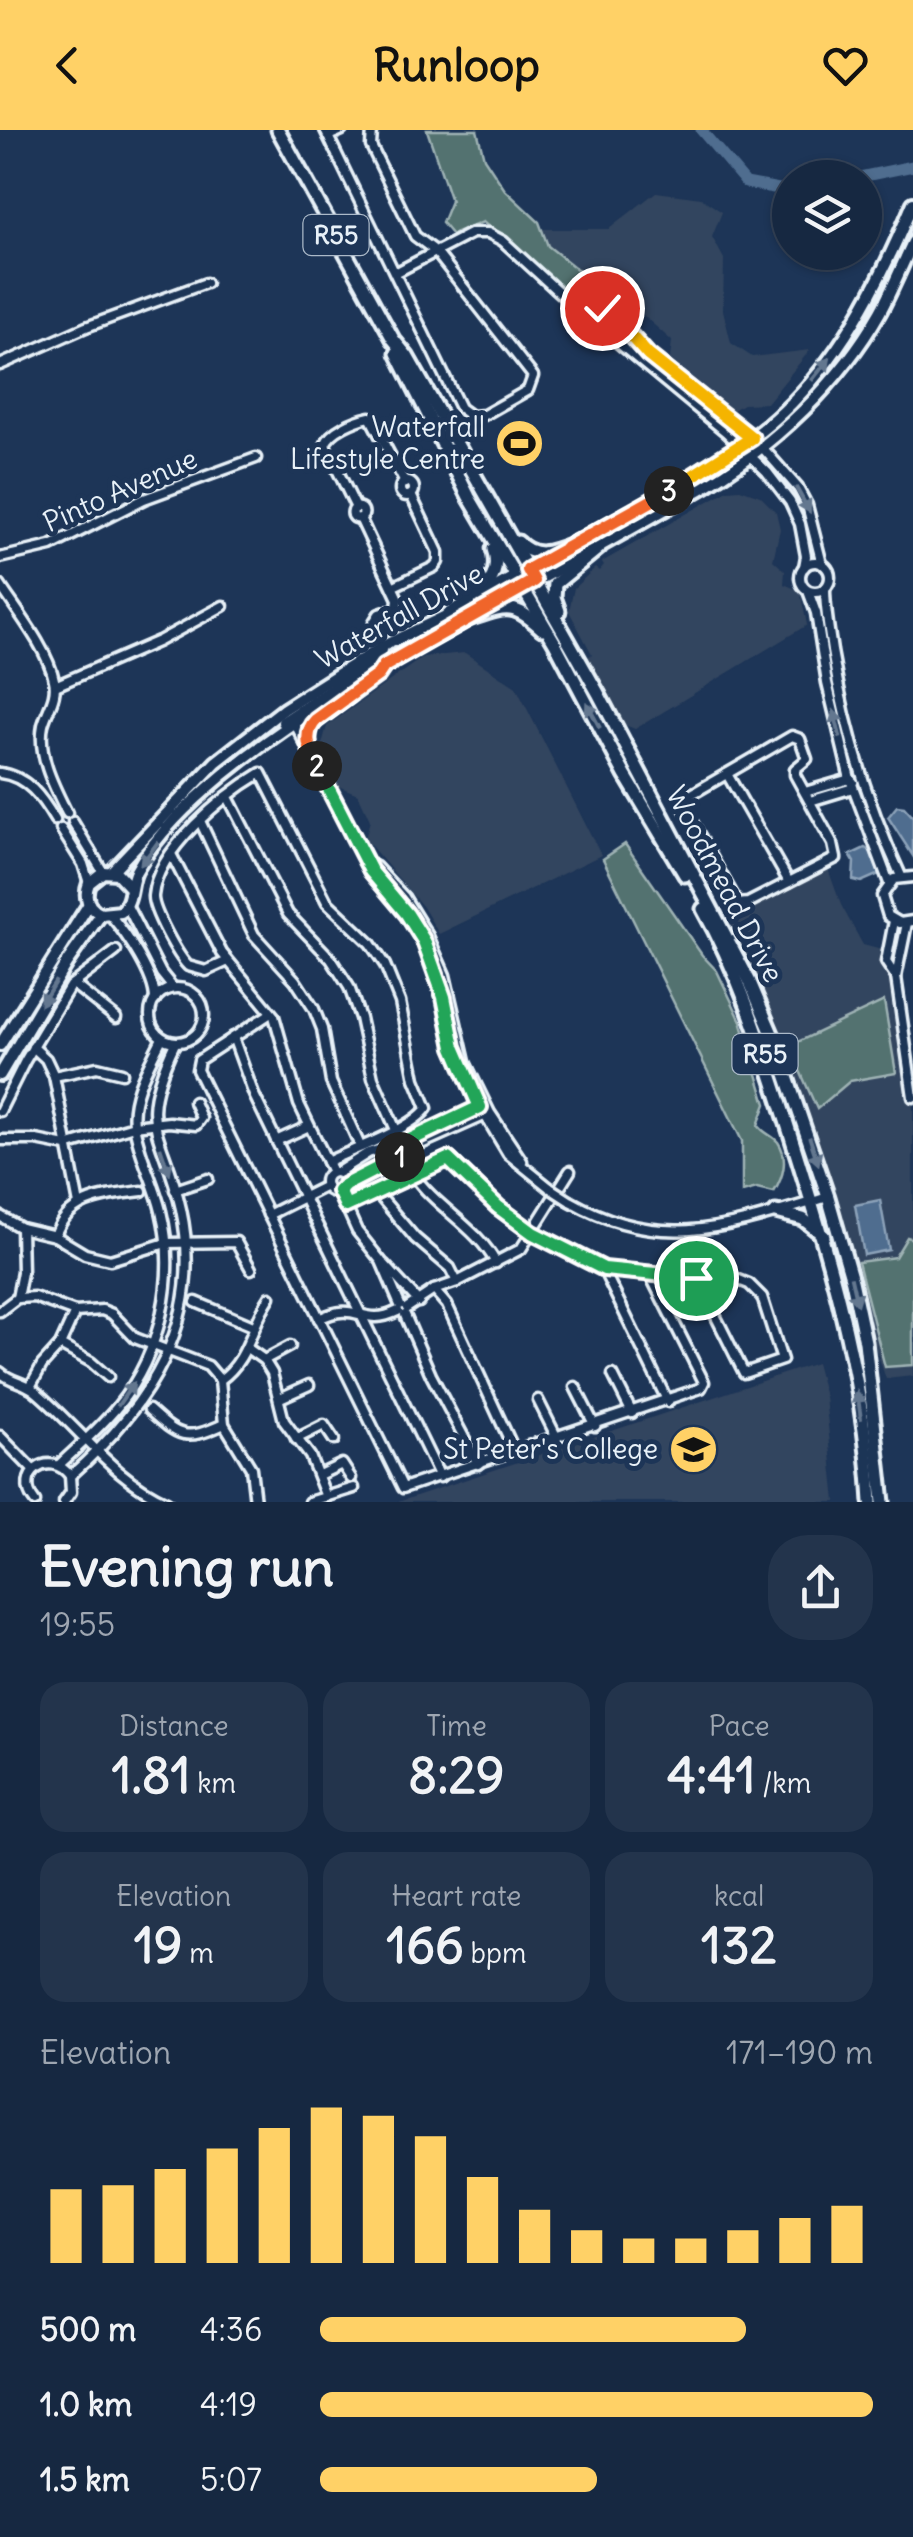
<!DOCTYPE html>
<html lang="en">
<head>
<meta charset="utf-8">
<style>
	:root { --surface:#162841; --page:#23344c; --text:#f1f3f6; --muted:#9ea6b1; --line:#35445a; --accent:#ffd166 }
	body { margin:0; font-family:Delius,sans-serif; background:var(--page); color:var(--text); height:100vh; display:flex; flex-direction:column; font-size:38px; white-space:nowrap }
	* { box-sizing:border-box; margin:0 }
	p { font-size:32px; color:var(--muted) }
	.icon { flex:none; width:55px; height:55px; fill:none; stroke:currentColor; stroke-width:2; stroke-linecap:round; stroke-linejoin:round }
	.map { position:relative; height:1372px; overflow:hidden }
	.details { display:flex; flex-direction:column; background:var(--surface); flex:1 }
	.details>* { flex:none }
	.buttons { position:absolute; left:772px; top:30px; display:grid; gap:20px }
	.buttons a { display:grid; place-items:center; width:110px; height:110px; border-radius:50%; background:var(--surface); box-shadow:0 2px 8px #0004,0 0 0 2px var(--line); font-size:50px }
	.pin { position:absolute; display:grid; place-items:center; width:85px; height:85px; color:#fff; margin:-42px; border:5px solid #fff; border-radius:50%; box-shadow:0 2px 10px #0007 }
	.km { position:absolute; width:50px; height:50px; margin:-25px; border-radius:50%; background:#222; color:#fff; font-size:28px; line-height:50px; text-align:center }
	.round { display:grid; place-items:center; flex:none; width:105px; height:105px; border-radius:40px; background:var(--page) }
	.summary { display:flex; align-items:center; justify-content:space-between; height:170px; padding:0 40px }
	h1 { font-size:55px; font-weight:700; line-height:75px }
	.metrics { display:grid; grid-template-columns:repeat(3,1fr); gap:15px; height:170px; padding:10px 40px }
	.metrics div { display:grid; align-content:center; border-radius:25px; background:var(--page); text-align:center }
	.metrics b { font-size:50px; font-weight:700 }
	.metrics small { font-size:28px; font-weight:400 }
	.metrics p { font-size:28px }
	.chart { height:280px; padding:20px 40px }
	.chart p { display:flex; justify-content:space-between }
	.chart svg { width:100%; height:180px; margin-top:10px; stroke:var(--accent); stroke-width:6 }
	ul { padding:0 40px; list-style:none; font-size:32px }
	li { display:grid; grid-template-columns:160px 120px 1fr; align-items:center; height:75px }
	li i { height:25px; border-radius:12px; background:var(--accent) }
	header { display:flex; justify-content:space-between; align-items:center; height:130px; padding:0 40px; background:var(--accent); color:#111; font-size:45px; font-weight:700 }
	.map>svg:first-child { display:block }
</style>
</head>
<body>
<header><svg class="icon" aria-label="back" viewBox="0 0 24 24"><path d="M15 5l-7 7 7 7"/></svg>Runloop<svg class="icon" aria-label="heart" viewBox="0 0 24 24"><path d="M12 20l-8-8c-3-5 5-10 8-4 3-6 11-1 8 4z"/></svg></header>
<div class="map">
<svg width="913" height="1372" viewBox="0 0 913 1372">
	<rect width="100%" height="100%" fill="#1d3557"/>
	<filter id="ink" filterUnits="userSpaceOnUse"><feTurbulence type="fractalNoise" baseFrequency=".01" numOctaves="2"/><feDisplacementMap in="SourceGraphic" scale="20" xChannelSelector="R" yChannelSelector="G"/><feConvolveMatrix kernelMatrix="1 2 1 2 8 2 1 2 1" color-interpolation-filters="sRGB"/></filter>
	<g filter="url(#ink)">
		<!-- built -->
		<g fill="#33455e">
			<polygon points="656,62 701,68 722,82 712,107 724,129 723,180 731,213 752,227 810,220 767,273 743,274 733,280 670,229 672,211 634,177 623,177 548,116 541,99 609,99"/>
			<polygon points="740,359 760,366 776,382 780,399 773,430 785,441 784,454 800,461 807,495 635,599 625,595 587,528 592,524 569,481 574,458 595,438 599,441 604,435 602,432 728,360"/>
			<polygon points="465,523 516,557 601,725 439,804 423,777 365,709 370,690 358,664 338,656 321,618 327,596 423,527"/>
			<polygon points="828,739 841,775 863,815 904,826 903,847 913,914 913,1246 886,1249 729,784"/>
			<polygon points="816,1233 825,1267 836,1372 398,1372"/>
		</g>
		<!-- green -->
		<g fill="#537270" stroke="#9eb2b4" stroke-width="2.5">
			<polygon points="427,0 477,0 484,28 505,60 539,92 548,116 603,160 560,162 483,92 452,105 442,93 451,71"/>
			<path d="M625,714L702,825L717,841L741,891L766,974L758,995C763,1003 772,1005 778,1012C789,1028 783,1048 774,1062L757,1058L742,1062V1011L603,729Z"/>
			<polygon points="884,871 896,943 850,951 817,979 789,916"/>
			<polygon points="907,1107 913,1109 913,1235 885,1237 858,1132 895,1127"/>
		</g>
		<!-- water -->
		<g fill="#4f6d8f" stroke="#8ca2b9" stroke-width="2.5">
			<polygon points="897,676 904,677 913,687 913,726 888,687"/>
			<polygon points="865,718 870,721 879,744 861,752 853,750 854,732 850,725"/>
			<polygon points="880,1070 889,1120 864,1125 855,1075"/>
		</g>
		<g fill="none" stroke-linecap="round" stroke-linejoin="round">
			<!-- river -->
			<g stroke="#4f6d8f" stroke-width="11">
				<polyline points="701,0 746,53 790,61"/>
				<polyline points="855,48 913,36"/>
			</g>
			<defs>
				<g id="minor">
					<polyline points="325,0 460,278 471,286 484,285 528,260 533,246 435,121 415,106 371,16 372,0"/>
					<polyline points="328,6 342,0"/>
					<polyline points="395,143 472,103 488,103 503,111 576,178 726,302 767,342 790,372 800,394 806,426 804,437"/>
					<polyline points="564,164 612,185 647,225 761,316 798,358 807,375 822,434"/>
					<polyline points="0,235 86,197 206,153"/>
					<circle cx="407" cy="359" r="7"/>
					<circle cx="358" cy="383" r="5.5"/>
					<path d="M356,378L325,315C330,300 356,290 370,287L405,353"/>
					<polyline points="360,388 398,469 397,478 379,484 374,492 381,517"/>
					<polyline points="0,428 51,416 144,369 256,328"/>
					<circle cx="815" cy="447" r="15"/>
					<path d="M0,455C17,481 48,520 54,550C58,566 47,580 43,595C37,625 54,657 67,683"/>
					<polyline points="394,456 434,437 438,432 438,422 411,365"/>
					<path d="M825,459C825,479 829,500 832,521C845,599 868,675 901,746"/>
					<polyline points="808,461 816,483 827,553 850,649 889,753"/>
					<polyline points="55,556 159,511 223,476"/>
					<polyline points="293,590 371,741 407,784 423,811 444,867 454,917 480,977 508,1024 550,1058"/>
					<polygon points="792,606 800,609 807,629 795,639 795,645 833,714 836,728 748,773 738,774 682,674 685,668"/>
					<path d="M0,643C27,646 42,668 55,690"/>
					<polyline points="727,644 789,752"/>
					<polyline points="805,662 850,649 853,652"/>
					<polyline points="228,667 288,784 331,829 349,857 360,888 373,948 396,1000"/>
					<polyline points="810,671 853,658"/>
					<polyline points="200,691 254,805 295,850 314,879 322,899 331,952 360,1016"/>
					<polyline points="73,692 103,742"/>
					<polyline points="61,699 83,734 89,753"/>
					<polyline points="171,724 222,823 274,886 299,974 332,1042"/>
					<polyline points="370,734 376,737 404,767 428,806 445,845 465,932 490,983 522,1031"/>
					<polyline points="913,747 894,749 882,766 888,786 900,793 913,791"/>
					<polyline points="127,776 161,843 173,858"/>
					<path d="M111,786C127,805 155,846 155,870"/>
					<polyline points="894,791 886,832 896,847 913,967"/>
					<path d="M228,831L206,841L188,836C178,826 152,779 153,766C157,719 224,665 261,643L327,772L370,813L385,835L400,872L415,949L427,978C411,1000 353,1019 327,1032"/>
					<polyline points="896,847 907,793"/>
					<polyline points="73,854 116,888"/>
					<circle cx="177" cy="885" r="27"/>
					<polyline points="271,883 199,930 197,940 403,1358 701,1258 704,1252 649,1143"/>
					<polyline points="233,907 254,965 440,1347"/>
					<polyline points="33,917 46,929 54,946 79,1075"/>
					<polyline points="54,946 97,937 122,943"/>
					<polyline points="0,981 25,931 70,856 116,821"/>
					<polyline points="0,1010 36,1010 66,1016 134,996 169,992 196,995 201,988 194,972"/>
					<polyline points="276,1011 309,996"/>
					<polyline points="338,1042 368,1023 410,1010 481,977"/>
					<circle cx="335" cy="1052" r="10"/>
					<path d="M413,1044C436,1078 477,1097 496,1133"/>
					<polyline points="345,1055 392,1033 414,1017 486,985"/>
					<polyline points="175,1060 208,1049"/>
					<polyline points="339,1061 357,1101 381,1131 400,1175"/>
					<polyline points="376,1062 415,1108 450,1138 457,1152"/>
					<path d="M570,1071C663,1124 734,1095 828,1067"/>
					<polyline points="346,1076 444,1029 451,1029 499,1077 533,1103 603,1139 668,1272"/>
					<polyline points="268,1085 326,1056"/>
					<path d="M0,1086L21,1098L55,1106C68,1067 106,1066 142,1061"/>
					<polyline points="55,1106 85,1124 110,1130 166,1113 236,1112 251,1139"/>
					<polyline points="384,1134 419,1172"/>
					<polyline points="603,1139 696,1147 731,1147 749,1154 762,1167 782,1230 744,1243 696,1147"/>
					<polyline points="434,1160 447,1175 515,1322"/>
					<polyline points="17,1168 22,1142 21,1098"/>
					<polyline points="196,1172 253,1196"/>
					<polyline points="407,1178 434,1160 457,1152 521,1119 570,1041"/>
					<polyline points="0,1181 17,1168 34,1167 75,1182 102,1180 112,1184 135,1208 208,1236 220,1250 224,1294 251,1338 255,1372"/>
					<polyline points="405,1185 431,1245 478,1334"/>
					<path d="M319,1189C359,1169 361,1199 398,1181"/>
					<polyline points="60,1215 91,1232 108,1247"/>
					<polyline points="247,1218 264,1230 272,1243 284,1291 310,1326 326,1367"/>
					<polyline points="264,1230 290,1216"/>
					<path d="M0,1242C11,1252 24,1252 34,1260C80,1298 112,1348 167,1372"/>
					<polyline points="613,1245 632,1283"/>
					<path d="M220,1250C249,1230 251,1195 270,1167"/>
					<polyline points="30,1257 42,1235 60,1215 75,1182"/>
					<polyline points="575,1257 595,1296"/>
					<polyline points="280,1268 309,1255"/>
					<polyline points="538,1270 557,1308"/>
					<path d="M149,1280C179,1307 185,1312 224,1294"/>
					<polyline points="0,1306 33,1340"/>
					<polyline points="296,1309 324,1295 334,1310"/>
					<path d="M59,1335C79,1316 101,1297 118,1276C161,1223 177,1147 161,1081C154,1052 138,1023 134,994C130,965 150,933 162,908"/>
					<polyline points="319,1345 342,1334 351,1348"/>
					<path d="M70,1346C150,1276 205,1191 181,1079C163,998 134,999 175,913"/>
					<path d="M35,1372C13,1345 50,1318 70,1346L71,1362L64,1372"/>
					<polyline points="309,1372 354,1358"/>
				</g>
				<g id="secondary">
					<path d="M477,468C527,439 578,411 629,383C686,351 746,320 792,273C848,216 883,145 913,73"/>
					<polyline points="283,592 369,535 379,526 381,520"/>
					<polyline points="312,625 308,612 311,595 350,566"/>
					<polyline points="111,742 216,632 284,579 381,517 454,482"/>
					<path d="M130,757L117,743L103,742L89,753C84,766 87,778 101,784L121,782C133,770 129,756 136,741C156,704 191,672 223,645C295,586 378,539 460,494C542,448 625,403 706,356C775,314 840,253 880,182C892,160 902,135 913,112"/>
					<polyline points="0,915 89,774"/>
					<polyline points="0,945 67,832 101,784"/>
				</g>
				<g id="primary">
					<polyline points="278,0 393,209 407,226 598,563 749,850 773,906 828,1067 852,1151 865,1212 883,1372"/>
					<polyline points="397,223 469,367 555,513 625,645 685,745"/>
					<path d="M518,412C536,431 554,421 575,413"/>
					<polyline points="559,481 554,467 555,454 599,418"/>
					<path d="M447,485C472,468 505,454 493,419"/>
					<path d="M471,488C507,476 513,472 542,499"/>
					<path d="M703,779C738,841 760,910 782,978C823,1106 864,1237 871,1372"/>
					<polyline points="776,1082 803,1089 824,1106"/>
				</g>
			</defs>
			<!-- minor casing -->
			<use href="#minor" stroke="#e8f1f8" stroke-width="15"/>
			<!-- secondary casing -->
			<use href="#secondary" stroke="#e8f1f8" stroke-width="18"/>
			<!-- primary casing -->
			<use href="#primary" stroke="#e8f1f8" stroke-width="19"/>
			<!-- minor -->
			<use href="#minor" stroke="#1d3557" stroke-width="8"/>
			<!-- secondary -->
			<use href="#secondary" stroke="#1d3557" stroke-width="10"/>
			<!-- primary -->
			<use href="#primary" stroke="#1d3557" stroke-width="11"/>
			<defs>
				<polyline id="minor-bridge" points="550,1058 570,1071"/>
			</defs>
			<!-- minor-bridge casing -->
			<use href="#minor-bridge" stroke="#e8f1f8" stroke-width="15" stroke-linecap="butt"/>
			<!-- minor-bridge -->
			<use href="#minor-bridge" stroke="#1d3557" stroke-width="8"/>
		</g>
		<!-- one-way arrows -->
		<defs><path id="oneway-solid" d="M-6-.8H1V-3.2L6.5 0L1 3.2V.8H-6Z" transform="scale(2.5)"/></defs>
		<g fill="#64778f">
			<use href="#oneway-solid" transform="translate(821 239) rotate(-51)"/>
			<use href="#oneway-solid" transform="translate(803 370) rotate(61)"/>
			<use href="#oneway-solid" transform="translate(593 585) rotate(-118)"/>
			<use href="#oneway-solid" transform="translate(837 594) rotate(-104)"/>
			<use href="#oneway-solid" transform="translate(149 724) rotate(127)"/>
			<use href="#oneway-solid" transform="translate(48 863) rotate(122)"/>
			<use href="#oneway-solid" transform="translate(814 1021) rotate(72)"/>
			<use href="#oneway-solid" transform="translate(165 1031) rotate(71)"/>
			<use href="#oneway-solid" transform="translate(854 1161) rotate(77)"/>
			<use href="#oneway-solid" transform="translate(126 1264) rotate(-55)"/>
			<use href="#oneway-solid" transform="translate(859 1275) rotate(-98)"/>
		</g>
	</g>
	<g fill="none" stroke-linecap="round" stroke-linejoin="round" filter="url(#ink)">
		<defs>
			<polyline id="split-1" points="400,1027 345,1055 339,1061 346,1076 448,1029 498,1077 533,1103 604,1139 696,1148"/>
			<polyline id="split-2" points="317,636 371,741 407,784 424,811 444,867 454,917 480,977 410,1010 414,1018 400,1027"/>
			<path id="split-3" d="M317,636C310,621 302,604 316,590L378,545L384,536L534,451L528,440L669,361"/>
			<polyline id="split-4" points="602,178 612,185 648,225 752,308 669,361"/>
		</defs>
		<!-- split-1 casing -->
		<use href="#split-1" stroke="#fff" stroke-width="20"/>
		<!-- split-2 casing -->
		<use href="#split-2" stroke="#fff" stroke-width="20"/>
		<!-- split-3 casing -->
		<use href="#split-3" stroke="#fff" stroke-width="20"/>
		<!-- split-4 casing -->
		<use href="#split-4" stroke="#fff" stroke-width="20"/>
		<!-- split-1 -->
		<use href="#split-1" stroke="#22a559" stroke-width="12"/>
		<!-- split-2 -->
		<use href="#split-2" stroke="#22a559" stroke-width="12"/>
		<!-- split-3 -->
		<use href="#split-3" stroke="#f0652b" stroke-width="12"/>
		<!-- split-4 -->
		<use href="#split-4" stroke="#f5b400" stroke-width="12"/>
	</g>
	<!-- icons -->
	<defs>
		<symbol id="stadium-disc" viewBox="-11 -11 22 22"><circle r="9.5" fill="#ffd166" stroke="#1d3557"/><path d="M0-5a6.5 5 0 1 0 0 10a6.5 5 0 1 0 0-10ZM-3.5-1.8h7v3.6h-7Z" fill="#111"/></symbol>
		<symbol id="school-disc" viewBox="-11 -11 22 22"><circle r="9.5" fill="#ffd166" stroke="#1d3557"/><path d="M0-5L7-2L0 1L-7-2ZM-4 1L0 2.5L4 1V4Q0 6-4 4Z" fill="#111"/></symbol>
	</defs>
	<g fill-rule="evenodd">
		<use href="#stadium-disc" x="492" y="286" width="55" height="55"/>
		<use href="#school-disc" x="666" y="1292" width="55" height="55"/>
	</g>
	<g text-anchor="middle" stroke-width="10" stroke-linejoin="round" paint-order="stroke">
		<!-- shield labels -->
		<g fill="#1d3557" stroke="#abb9c8" stroke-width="2.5">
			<rect x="303.5" y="85" width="65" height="40" rx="8"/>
			<rect x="732.5" y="904" width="65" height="40" rx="8"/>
		</g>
		<g font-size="25" font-weight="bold" fill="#e8f1f8">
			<text x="336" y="114">R55</text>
			<text x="765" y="933">R55</text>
		</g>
		<!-- poi labels -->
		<g font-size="28" fill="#e8f1f8" stroke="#1d3557" text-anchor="end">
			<text x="485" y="307">Waterfall<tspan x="485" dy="32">Lifestyle Centre</tspan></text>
			<text x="658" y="1329">St Peter's College</text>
		</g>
		<!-- street labels -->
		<g font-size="28" fill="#e8f1f8" stroke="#1d3557">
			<text transform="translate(120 360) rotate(-24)" y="10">Pinto Avenue</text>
			<text transform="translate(399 486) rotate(-29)" y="10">Waterfall Drive</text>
			<text transform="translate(725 754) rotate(62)" y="10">Woodmead Drive</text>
		</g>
	</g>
</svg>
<div class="buttons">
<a><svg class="icon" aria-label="layers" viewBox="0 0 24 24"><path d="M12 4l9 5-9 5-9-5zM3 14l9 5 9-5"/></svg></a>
</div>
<div class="pin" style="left:696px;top:1148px;background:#1e9e55"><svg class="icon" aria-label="arrive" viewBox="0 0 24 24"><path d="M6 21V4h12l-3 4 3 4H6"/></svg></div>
<div class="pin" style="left:602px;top:178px;background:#d93025"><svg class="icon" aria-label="check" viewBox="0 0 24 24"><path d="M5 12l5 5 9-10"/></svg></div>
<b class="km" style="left:400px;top:1027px">1</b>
<b class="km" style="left:317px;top:636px">2</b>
<b class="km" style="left:669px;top:361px">3</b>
</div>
<section class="details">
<div class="summary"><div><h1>Evening run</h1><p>19:55</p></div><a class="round"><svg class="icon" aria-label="share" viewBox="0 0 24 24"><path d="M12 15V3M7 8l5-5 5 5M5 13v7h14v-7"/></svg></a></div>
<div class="metrics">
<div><p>Distance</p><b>1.81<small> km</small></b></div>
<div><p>Time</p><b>8:29</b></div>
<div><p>Pace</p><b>4:41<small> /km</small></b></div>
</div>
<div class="metrics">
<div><p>Elevation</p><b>19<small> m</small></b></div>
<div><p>Heart rate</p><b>166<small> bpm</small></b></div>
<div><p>kcal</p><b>132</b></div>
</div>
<div class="chart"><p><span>Elevation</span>171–190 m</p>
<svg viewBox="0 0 160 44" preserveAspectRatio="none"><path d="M5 44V26M15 44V25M25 44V21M35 44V16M45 44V11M55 44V6M65 44V8M75 44V13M85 44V23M95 44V31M105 44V36M115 44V38M125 44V38M135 44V36M145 44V33M155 44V30"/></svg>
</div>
<ul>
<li><b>500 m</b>4:36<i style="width:77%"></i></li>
<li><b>1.0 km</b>4:19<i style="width:100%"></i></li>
<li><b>1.5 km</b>5:07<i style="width:50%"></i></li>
</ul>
</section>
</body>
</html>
